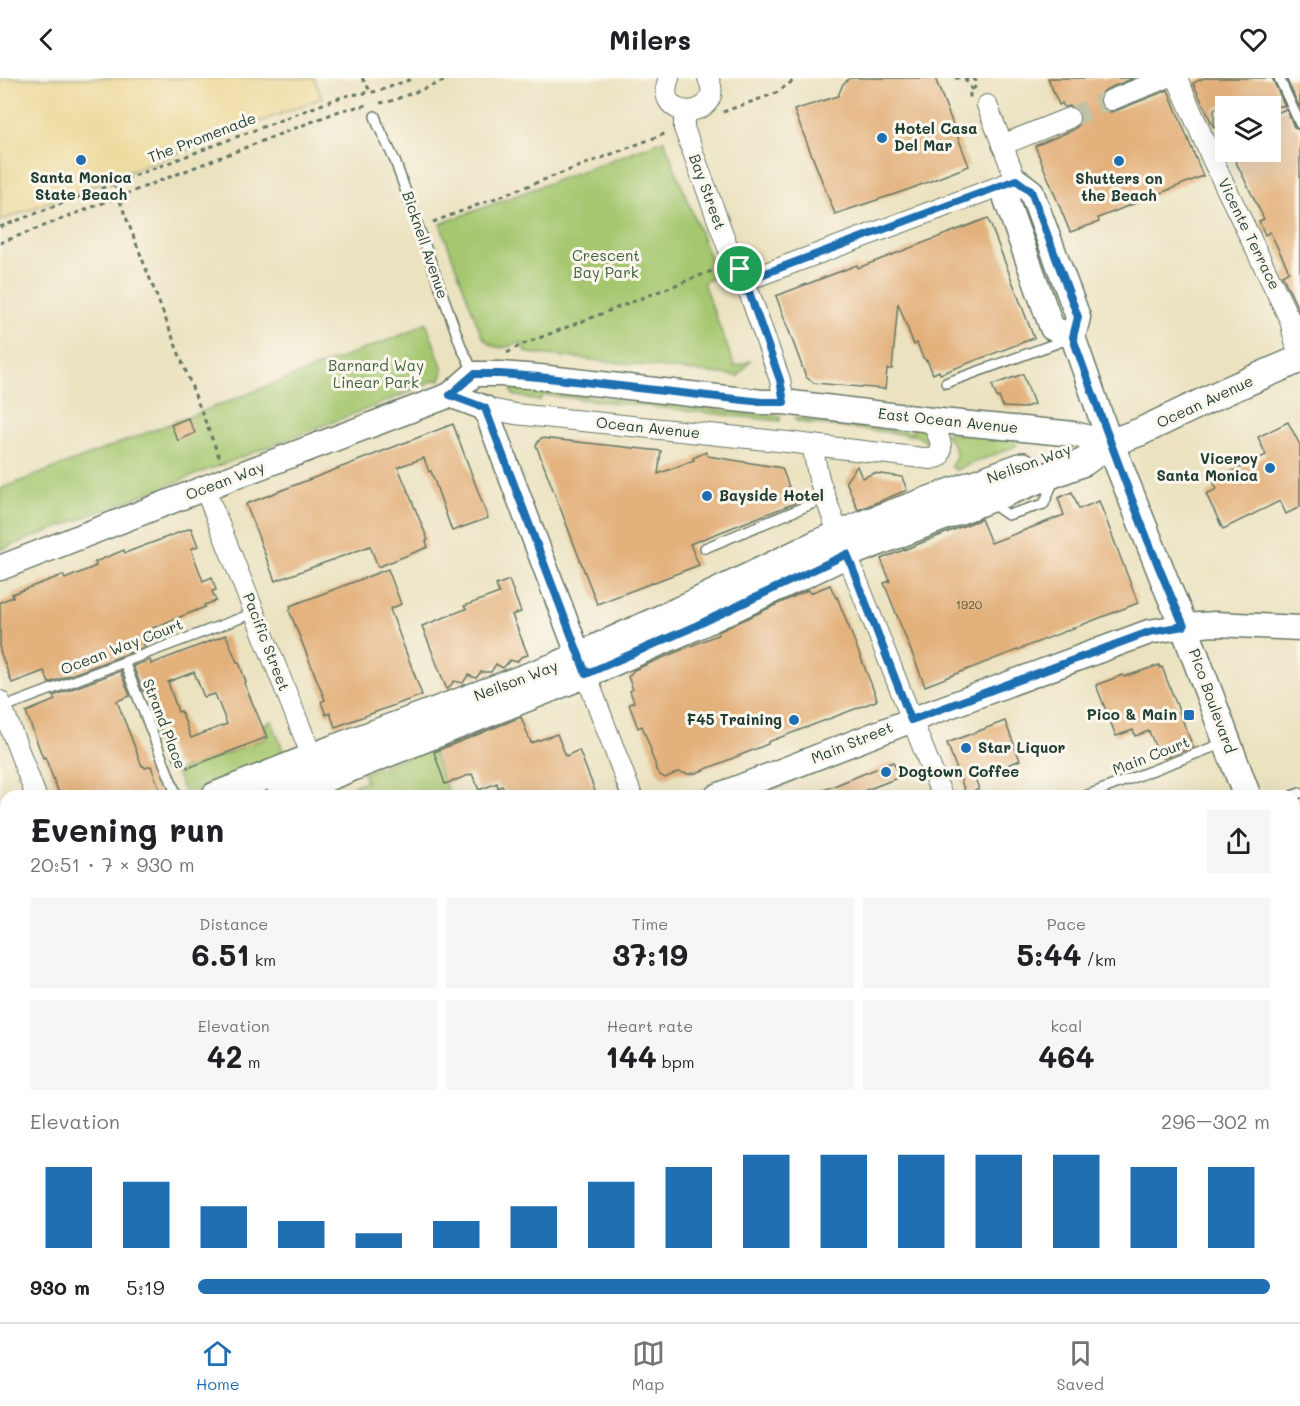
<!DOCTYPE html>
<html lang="en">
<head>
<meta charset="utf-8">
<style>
	:root { --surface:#fff; --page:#f6f6f6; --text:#202124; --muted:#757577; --line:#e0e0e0; --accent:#1f6fb2 }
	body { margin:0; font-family:Mali,sans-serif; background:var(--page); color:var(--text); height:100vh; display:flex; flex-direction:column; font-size:22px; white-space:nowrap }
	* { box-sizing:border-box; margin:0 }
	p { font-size:20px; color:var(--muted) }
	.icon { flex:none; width:33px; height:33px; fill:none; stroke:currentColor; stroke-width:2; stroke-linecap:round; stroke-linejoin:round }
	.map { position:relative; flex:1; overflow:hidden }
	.drawer { position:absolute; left:0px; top:712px; width:1300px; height:532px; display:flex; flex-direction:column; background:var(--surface); border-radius:18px 18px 0 0; box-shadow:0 6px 24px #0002 }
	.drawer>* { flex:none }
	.controls { position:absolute; left:1215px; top:18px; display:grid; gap:12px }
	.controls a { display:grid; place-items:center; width:66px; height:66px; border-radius:0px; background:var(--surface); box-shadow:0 6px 24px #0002; font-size:30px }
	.pin { position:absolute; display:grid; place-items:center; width:51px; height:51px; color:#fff; margin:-26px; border:3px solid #fff; border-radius:50%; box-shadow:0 2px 6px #0007 }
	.round { display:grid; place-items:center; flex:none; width:63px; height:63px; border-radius:0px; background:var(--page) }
	.summary { display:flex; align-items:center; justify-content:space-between; height:102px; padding:0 30px }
	h1 { font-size:33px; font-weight:700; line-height:45px }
	.stats { display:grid; grid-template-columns:repeat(3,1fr); gap:9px; height:102px; padding:6px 30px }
	.stats div { display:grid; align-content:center; border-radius:0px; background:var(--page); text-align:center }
	.stats b { font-size:30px; font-weight:700 }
	.stats small { font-size:16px; font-weight:400 }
	.stats p { font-size:16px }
	.chart { height:168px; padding:12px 30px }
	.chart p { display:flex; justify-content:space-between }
	.chart svg { width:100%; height:108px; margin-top:6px; stroke:var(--accent); stroke-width:6 }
	ul { padding:0 30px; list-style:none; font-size:20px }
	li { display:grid; grid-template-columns:96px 72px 1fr; align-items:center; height:45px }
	li i { height:15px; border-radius:8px; background:var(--accent) }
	header { display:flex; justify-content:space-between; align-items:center; height:78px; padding:0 30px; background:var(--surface); font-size:27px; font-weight:700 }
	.menu { display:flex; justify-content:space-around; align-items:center; height:84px; border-top:2px solid var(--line); background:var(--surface); font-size:16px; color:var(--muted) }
	.menu a { display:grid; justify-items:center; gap:3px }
	.menu .current { color:var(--accent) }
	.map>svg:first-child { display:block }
</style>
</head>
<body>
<header><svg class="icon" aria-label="back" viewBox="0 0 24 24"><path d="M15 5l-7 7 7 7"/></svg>Milers<svg class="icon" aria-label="heart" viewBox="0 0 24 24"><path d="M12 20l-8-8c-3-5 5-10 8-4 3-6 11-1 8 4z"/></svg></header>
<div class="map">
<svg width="1300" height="1244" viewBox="0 0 1300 1244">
	<rect width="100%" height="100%" fill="#fbf7ec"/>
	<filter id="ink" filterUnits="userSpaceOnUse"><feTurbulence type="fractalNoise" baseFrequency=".0167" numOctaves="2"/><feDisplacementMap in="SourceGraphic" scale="12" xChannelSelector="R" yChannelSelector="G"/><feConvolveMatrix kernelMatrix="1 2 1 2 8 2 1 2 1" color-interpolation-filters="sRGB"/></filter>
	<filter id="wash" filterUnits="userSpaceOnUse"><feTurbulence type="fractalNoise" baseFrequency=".008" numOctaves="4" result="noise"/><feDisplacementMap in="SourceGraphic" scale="24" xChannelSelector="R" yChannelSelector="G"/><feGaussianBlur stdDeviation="1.35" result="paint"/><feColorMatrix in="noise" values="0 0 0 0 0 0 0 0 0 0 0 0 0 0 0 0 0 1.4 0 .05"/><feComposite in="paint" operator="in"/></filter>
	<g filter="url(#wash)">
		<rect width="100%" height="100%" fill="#ebe2c0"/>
		<!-- green -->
		<g fill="#a6c770" stroke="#628252" stroke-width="1.5">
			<path d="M664,62L717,198L703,205L735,289L750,283L739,298L529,275L525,273L521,264C504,272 492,273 481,256L440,146Z"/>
			<polygon points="426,244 443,291 441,302 435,302 395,320 0,472 0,411 409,254"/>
			<polygon points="511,310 780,338 780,343 544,317 539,323 513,317"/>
			<polygon points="795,340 913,354 914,347 927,354 933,369 931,372 921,372 927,365 918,358 798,344"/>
			<path d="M944,355L1015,359L1016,368L955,392L951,388C962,374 953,366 944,355Z"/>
			<polygon points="272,643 283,672 279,682 185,717 177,697 182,690 187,688 188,690 241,670 241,667 252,663 253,665 267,660 263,647"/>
			<polygon points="431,670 450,718 352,718 349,710 366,703 363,695"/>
			<polygon points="6,842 6,961 0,964 0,844"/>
		</g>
		<!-- sand -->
		<polygon fill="#eeda9e" stroke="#868c69" stroke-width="1.5" points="0,0 314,0 322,20 0,143"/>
		<g id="blocks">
			<!-- building -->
			<g fill="#e3b17c" fill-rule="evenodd">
				<polygon points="850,0 935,0 969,88 910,111 835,136 794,32 838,18 843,6"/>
				<polygon points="1048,0 1134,0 1107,11 1101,15 1099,21 1100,27 1104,32 1110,34 1115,33 1168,12 1203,98 1098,140 1099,144 1070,154 1035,68 1073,52 1079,47 1081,41 1080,36 1076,30 1070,28 1064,29 1062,25 1059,27"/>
				<polygon points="1204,0 1272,0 1285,28 1220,28 1214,31 1214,50 1193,5"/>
				<polygon points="1286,0 1300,0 1300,30"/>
				<polygon points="1286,31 1294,49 1300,53 1300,235 1282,197 1289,193 1270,154 1265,157 1259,143 1264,141 1231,74 1270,74 1270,38"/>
				<polygon points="988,140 1034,260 940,296 939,293 933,296 927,282 926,283 924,280 923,280 917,265 914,267 898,225 892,291 887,291 885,311 814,305 806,299 776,218 857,187 858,190"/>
				<polygon points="1023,296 1034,326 1023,330 1003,329 999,319 997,320 992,307"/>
				<polygon points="188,340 195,355 178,363 171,347"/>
				<polygon points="1288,344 1300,367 1300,429 1286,436 1280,423 1223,451 1206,416 1217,411 1213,403 1266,377 1258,359"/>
				<polygon points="453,346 488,440 452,453 431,393 429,394 424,380 398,389 428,462 426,463 428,469 378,489 370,468 275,503 246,426"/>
				<polygon points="541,360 661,373 658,396 694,382 693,380 706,374 708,378 782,390 795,425 690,466 699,487 597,526 536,367"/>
				<polygon points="857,388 862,400 874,395 902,399 907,412 858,432 846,403"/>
				<polygon points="1072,414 1079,431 1099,423 1138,525 925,608 884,505 890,503 881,481 981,441 991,465 1064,437 1058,420"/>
				<polygon points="191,450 198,468 191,471 203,503 212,499 216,512 212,513 216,523 204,527 205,529 150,551 153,558 142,562 145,569 49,605 44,593 12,605 0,573 0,524 13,519 12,516 63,497 65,501 96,488 95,484 124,472 125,475"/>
				<polygon points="388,491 401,526 390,531 422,617 335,649 330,635 326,637 321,624 325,622 289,532 291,531 290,528"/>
				<polygon points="509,502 521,534 512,537 528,577 521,579 517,584 510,582 503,590 496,586 491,594 481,594 476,600 468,597 463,605 454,603 447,612 422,548 466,531 464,528 499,515 496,507"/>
				<polygon points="830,507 836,520 837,519 852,557 877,621 876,621 876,623 768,664 768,666 696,695 689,696 678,694 665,700 660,697 656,692 655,685 651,676 651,672 642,648 638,650 629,626 634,624 630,613 633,611 628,599 634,592 719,556 718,554 808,512 810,515"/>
				<path d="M226,557L237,584H239L246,604L244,605L267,659L188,690L187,688L182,690L179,685L176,686L163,653H161L147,612L143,613L133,588L150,582L151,586ZM194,594L204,619L215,616L227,646L191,660L181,633L178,634L168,604Z"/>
				<polygon points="1159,587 1160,590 1162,589 1167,602 1193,669 1164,680 1159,678 1149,653 1135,658 1133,652 1116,658 1096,607 1123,597 1124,599"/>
				<polygon points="120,593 130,618 117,623 142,688 144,688 145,690 151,688 162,718 60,718 45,679 43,680 26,634 55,622 53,618"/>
				<polygon points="521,639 531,665 557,656 566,678 579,672 597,718 507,718 502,708 498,710 497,705 479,712 472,696 445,706 434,674"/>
				<polygon points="1005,643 1020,682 975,700 979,711 966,716 947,665"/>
				<polygon points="893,684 900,699 864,713 866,718 809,718"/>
			</g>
		</g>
	</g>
	<g filter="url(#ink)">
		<use href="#blocks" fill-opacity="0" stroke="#667765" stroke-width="1.5"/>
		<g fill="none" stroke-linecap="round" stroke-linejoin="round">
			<!-- minor-tunnel -->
			<polyline stroke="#c2c1a4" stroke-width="20" stroke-dasharray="20 10" stroke-linecap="butt" points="1069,40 1111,22"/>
			<defs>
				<g id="service">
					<polyline points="1279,0 1300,46"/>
					<polyline points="375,38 378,47 395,83 462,271 467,280 474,296"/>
					<polyline points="946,305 1068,261"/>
					<polyline points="991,425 1008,437 1044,426 1054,402"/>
					<polyline points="705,470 826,420"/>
					<polyline points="124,584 177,718"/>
					<polyline points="1,628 15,625 254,535"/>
					<polyline points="1085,718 1224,665"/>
					<polyline points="1291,718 1300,715"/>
					<polyline points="1294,1107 1300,1105"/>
					<polyline points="1116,1244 1124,1239"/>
				</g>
				<g id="minor">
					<path d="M669,0C651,46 728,41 708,0"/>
					<polyline points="1177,0 1213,83 1290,242 1299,281"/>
					<polyline points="1111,22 1166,0"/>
					<polyline points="684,34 684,50 731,178 734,184 740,191"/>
					<polyline points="1002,67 1069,40"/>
					<polyline points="758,198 1016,102 987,27"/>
					<polyline points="749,214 780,302 784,324"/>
					<path d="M485,330L515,336L787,364L931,381L939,379C945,366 936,354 931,342"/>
					<polyline points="812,367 819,401 833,441 942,718"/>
					<polyline points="205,411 307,666 323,718"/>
					<polyline points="583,589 632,718"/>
					<polyline points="0,623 36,718"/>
					<polyline points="1294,1002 1300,1000"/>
					<polyline points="231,1239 233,1244"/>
					<polyline points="528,1239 530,1244"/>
					<polyline points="830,1239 832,1244"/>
					<polyline points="1143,1239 1145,1244"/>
					<polyline points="0,1241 6,1238"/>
					<polyline points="665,1244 678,1239"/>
				</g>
				<g id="tertiary">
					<polyline points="1073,259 1052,250 1006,121 1016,102 1031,113 1078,239 1073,259 1110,365"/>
					<polyline points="450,317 485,330 583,589"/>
					<polyline points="0,490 228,401 450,317 474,296 500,296 539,299 762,324 784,324 931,342 1074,356 1110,365"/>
					<polyline points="717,718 930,635 1149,554 1184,548 1216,546 1300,550"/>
					<polyline points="0,994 6,992"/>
				</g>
				<g id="secondary">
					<polyline points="1110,365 1170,516 1184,548 1247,718"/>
					<polyline points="215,718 333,671 554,589 678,533 819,465 869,444 1023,388"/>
					<polyline points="280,718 586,596 691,550 847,476 1084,384 1110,365 1140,354 1226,313 1300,281"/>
					<polyline points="0,829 6,826"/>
					<polyline points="1294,842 1300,856"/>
				</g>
			</defs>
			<!-- service casing -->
			<use href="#service" stroke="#667765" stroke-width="12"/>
			<!-- minor casing -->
			<use href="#minor" stroke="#667765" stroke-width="22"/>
			<!-- tertiary casing -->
			<use href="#tertiary" stroke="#667765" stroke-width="27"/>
			<!-- secondary casing -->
			<use href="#secondary" stroke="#667765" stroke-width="30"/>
			<!-- path -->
			<g stroke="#667765" stroke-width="3" stroke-dasharray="4.5 4.5" stroke-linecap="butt">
				<polyline points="362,0 371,14"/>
				<polyline points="955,0 973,1 976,3 976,8 970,14 970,21"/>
				<polyline points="965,1 972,12"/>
				<polyline points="380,25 391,23 452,0"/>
				<polyline points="723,34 776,15 797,0"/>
				<polyline points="114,106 124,134 221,384"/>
				<polyline points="433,144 667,55"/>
				<polyline points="0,149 344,18 379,13 414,0"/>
				<polyline points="0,165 342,32 368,27"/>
				<polyline points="507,275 521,267 717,191"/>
				<polyline points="0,868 6,866"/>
				<polyline points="0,906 6,904"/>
				<polyline points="0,940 6,938"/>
			</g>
			<!-- service -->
			<use href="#service" stroke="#fff" stroke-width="9"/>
			<!-- minor -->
			<use href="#minor" stroke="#fff" stroke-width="20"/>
			<!-- tertiary -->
			<use href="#tertiary" stroke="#fff" stroke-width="24"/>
			<!-- secondary -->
			<use href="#secondary" stroke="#fff" stroke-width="27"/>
		</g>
	</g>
	<g fill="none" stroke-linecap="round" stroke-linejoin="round" filter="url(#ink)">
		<defs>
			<path id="route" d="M1016,102L1031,113L1078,239L1073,259L1075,266C1109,361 1143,456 1184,548L1149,554L911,642L847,476L691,550L586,596L485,330L450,317L474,296H500L539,299L762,324H784L780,302L749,214C718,213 742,172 758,198Z"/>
		</defs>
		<!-- route casing -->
		<use href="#route" stroke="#fff" stroke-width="12"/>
		<!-- route -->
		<use href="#route" stroke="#1f6fb2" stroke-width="8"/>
	</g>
	<!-- markers -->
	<g fill="#1f6fb2" stroke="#fbf7ec" stroke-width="2">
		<circle cx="882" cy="60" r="6"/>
		<circle cx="81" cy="82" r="6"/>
		<circle cx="1119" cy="83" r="6"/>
		<circle cx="1270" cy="390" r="6"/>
		<circle cx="707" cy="418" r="6"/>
		<rect x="1183" y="631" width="12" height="12" rx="3"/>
		<circle cx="794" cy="642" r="6"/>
		<circle cx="966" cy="670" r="6"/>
		<circle cx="886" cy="694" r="6"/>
	</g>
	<g text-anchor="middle" stroke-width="6" stroke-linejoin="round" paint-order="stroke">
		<!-- number labels -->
		<g font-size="12" fill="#505a46">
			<text x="969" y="531">1920</text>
		</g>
		<!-- poi labels -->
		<g font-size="15" font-weight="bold" fill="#1f3d34" stroke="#fbf7ec" text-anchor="start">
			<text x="894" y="56">Hotel Casa<tspan x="894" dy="17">Del Mar</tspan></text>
			<text x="81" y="105" text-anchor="middle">Santa Monica<tspan x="81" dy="17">State Beach</tspan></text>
			<text x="1119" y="106" text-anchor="middle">Shutters on<tspan x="1119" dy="17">the Beach</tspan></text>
			<text x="1258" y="386" text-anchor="end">Viceroy<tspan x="1258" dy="17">Santa Monica</tspan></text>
			<text x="719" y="423">Bayside Hotel</text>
			<text x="1177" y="642" text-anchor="end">Pico &amp; Main</text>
			<text x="782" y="647" text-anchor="end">F45 Training</text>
			<text x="978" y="675">Star Liquor</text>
			<text x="898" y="699">Dogtown Coffee</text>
		</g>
		<!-- street labels -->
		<g font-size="15" fill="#1f3d34" stroke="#fbf7ec">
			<text transform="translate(202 60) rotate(-21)" y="5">The Promenade</text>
			<text transform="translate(707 114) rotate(70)" y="5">Bay Street</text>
			<text transform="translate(1249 156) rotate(64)" y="5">Vicente Terrace</text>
			<text transform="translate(425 167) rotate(71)" y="5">Bicknell Avenue</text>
			<text transform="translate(1205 324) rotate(-25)" y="5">Ocean Avenue</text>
			<text transform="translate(948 343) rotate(6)" y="5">East Ocean Avenue</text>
			<text transform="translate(648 350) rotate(6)" y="5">Ocean Avenue</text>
			<text transform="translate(1029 386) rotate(-20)" y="5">Neilson Way</text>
			<text transform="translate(225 403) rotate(-21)" y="5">Ocean Way</text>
			<text transform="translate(266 564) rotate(69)" y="5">Pacific Street</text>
			<text transform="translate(122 569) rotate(-21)" y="5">Ocean Way Court</text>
			<text transform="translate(516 603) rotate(-21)" y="5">Neilson Way</text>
			<text transform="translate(1212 623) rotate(70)" y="5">Pico Boulevard</text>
			<text transform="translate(164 646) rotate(69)" y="5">Strand Place</text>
			<text transform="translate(852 665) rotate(-22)" y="5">Main Street</text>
			<text transform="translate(1151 678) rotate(-21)" y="5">Main Court</text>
		</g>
		<!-- park labels -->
		<g font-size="15" fill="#416043" stroke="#fbf7ec">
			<text x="606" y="183">Crescent<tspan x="606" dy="17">Bay Park</tspan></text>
			<text x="376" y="293">Barnard Way<tspan x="376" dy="17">Linear Park</tspan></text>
		</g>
	</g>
</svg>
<div class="controls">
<a><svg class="icon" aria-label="layers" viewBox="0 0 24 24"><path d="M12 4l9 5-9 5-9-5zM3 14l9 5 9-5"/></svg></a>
</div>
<div class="pin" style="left:740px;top:191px;background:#1e9e55"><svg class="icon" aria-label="arrive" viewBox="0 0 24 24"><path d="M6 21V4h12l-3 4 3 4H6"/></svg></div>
<section class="drawer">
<div class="summary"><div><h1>Evening run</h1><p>20:51 · 7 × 930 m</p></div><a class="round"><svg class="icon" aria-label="share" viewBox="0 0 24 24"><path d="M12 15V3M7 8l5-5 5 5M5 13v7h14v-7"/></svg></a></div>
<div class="stats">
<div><p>Distance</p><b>6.51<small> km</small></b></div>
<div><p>Time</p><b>37:19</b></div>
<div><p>Pace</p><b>5:44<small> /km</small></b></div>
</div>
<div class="stats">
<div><p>Elevation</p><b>42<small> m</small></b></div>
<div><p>Heart rate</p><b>144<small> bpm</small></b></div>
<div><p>kcal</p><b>464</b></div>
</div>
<div class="chart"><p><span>Elevation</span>296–302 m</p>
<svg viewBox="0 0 160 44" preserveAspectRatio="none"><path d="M5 44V11M15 44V17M25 44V27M35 44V33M45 44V38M55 44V33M65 44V27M75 44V17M85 44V11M95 44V6M105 44V6M115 44V6M125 44V6M135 44V6M145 44V11M155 44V11"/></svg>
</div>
<ul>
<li><b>930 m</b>5:19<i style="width:100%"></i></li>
</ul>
</section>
</div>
<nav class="menu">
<a class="current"><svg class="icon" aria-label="home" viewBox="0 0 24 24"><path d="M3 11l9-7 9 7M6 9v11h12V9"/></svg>Home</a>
<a><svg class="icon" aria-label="map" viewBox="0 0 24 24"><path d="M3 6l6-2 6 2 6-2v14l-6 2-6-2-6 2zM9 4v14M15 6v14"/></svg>Map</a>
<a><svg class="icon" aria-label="saved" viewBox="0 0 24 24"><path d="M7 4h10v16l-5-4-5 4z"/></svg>Saved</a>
</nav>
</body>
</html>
